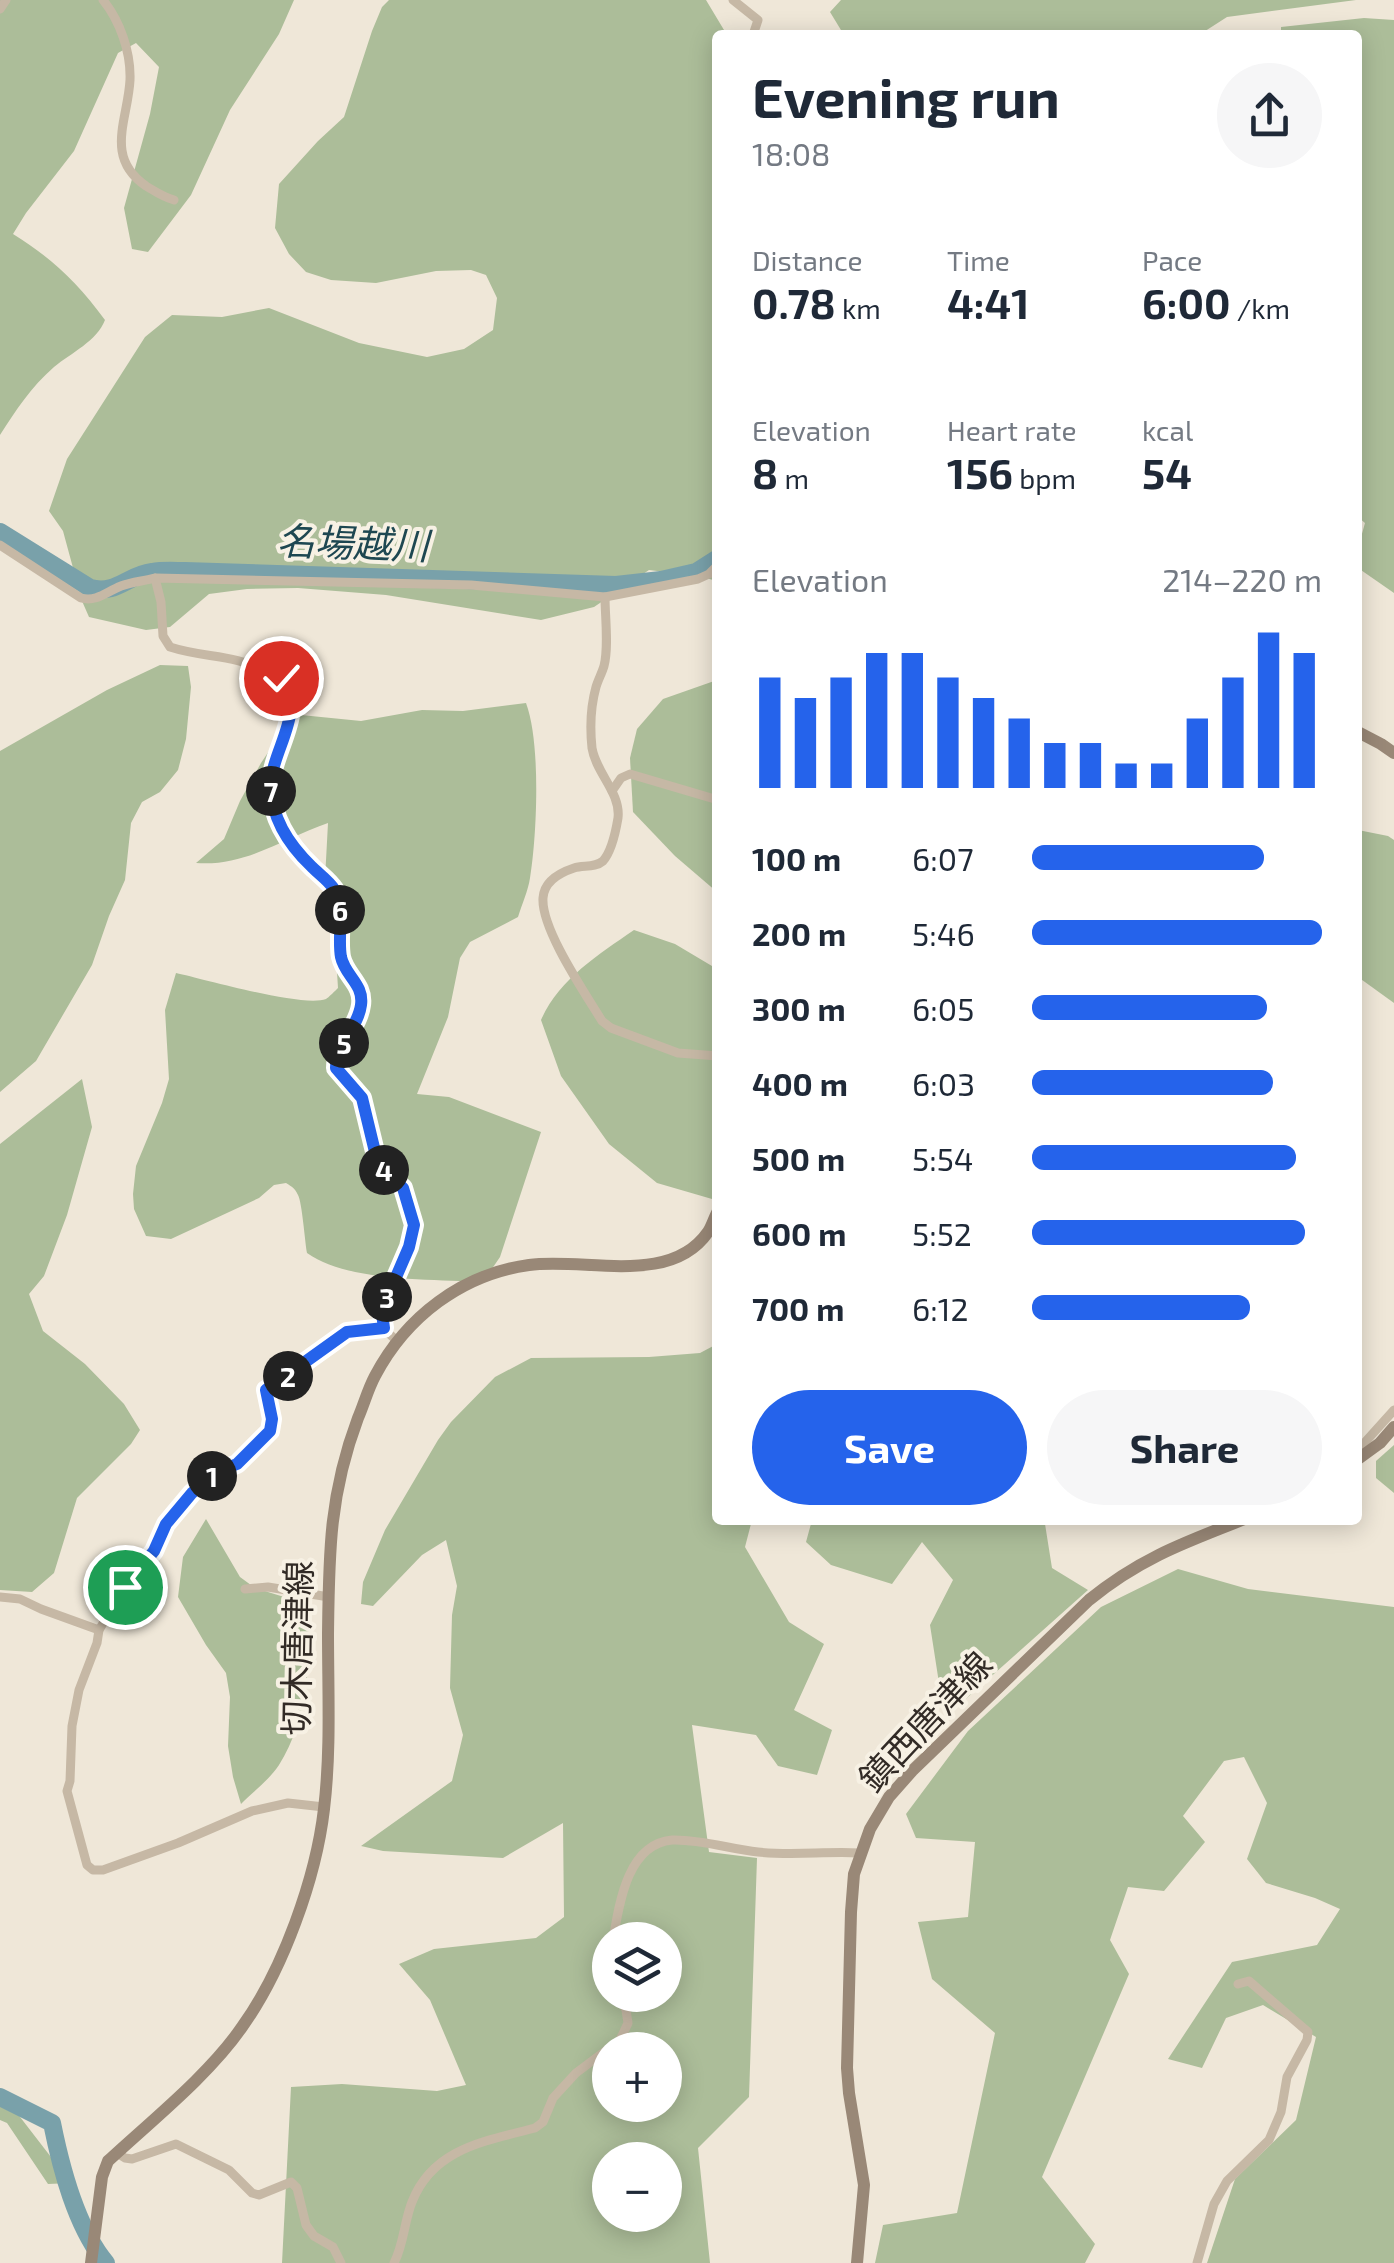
<!DOCTYPE html>
<html lang="en">
<head>
<meta charset="utf-8">
<style>
	:root { --surface:#fff; --page:#f6f6f7; --text:#1f2937; --muted:#747a83; --accent:#2563eb }
	body { margin:0; font-family:"Exo 2","Noto Sans JP",sans-serif; background:var(--page); color:var(--text); height:100vh; display:flex; flex-direction:column; font-size:38px; white-space:nowrap }
	* { box-sizing:border-box; margin:0 }
	p { font-size:32px; color:var(--muted) }
	.icon { flex:none; width:55px; height:55px; fill:none; stroke:currentColor; stroke-width:2; stroke-linecap:round; stroke-linejoin:round }
	.map { position:relative; flex:1; overflow:hidden }
	.drawer { position:absolute; left:712px; top:30px; width:650px; height:1495px; display:flex; flex-direction:column; background:var(--surface); border-radius:10px; box-shadow:0 5px 25px #0003 }
	.drawer>* { flex:none }
	.tools { position:absolute; left:592px; top:1922px; display:grid; gap:20px }
	.tools a { display:grid; place-items:center; width:90px; height:90px; border-radius:50%; background:var(--surface); box-shadow:0 5px 25px #0003; font-size:50px }
	.pin { position:absolute; display:grid; place-items:center; width:85px; height:85px; color:#fff; margin:-42px; border:5px solid #fff; border-radius:50%; box-shadow:0 2px 10px #0007 }
	.km { position:absolute; width:50px; height:50px; margin:-25px; border-radius:50%; background:#222; color:#fff; font-size:28px; line-height:50px; text-align:center }
	.round { display:grid; place-items:center; flex:none; width:105px; height:105px; border-radius:52px; background:var(--page) }
	.head { display:flex; align-items:center; justify-content:space-between; height:170px; padding:0 40px }
	h1 { font-size:55px; font-weight:700; line-height:75px }
	.stats { display:grid; grid-template-columns:repeat(3,1fr); gap:15px; height:170px; padding:10px 40px }
	.stats div { display:grid; align-content:center }
	.stats b { font-size:42px; font-weight:700 }
	.stats small { font-size:28px; font-weight:400 }
	.stats p { font-size:28px }
	.chart { height:280px; padding:20px 40px }
	.chart p { display:flex; justify-content:space-between }
	.chart svg { width:100%; height:180px; margin-top:10px; stroke:var(--accent); stroke-width:6 }
	.cta { display:flex; gap:20px; margin-top:auto; padding:20px 40px }
	.cta a { flex:1; height:115px; border-radius:60px; background:var(--accent); color:#fff; font-size:40px; font-weight:700; line-height:115px; text-align:center }
	.cta a+a { background:var(--page); color:var(--text) }
	ul { padding:0 40px; list-style:none; font-size:32px }
	li { display:grid; grid-template-columns:160px 120px 1fr; align-items:center; height:75px }
	li i { height:25px; border-radius:12px; background:var(--accent) }
	.map>svg:first-child { display:block }
</style>
</head>
<body>
<div class="map">
<svg width="1394" height="2263" viewBox="0 0 1394 2263">
	<rect width="100%" height="100%" fill="#efe7d8"/>
	<!-- green -->
	<g fill="#acbd99" fill-rule="evenodd">
		<path d="M0,0H294L279,34L230,110L191,195L148,252L132,249L124,208L150,114L159,67L136,43L118,53L74,151L26,213L13,234C53,259 77,282 105,320C97,341 71,353 54,367C31,387 16,410 0,435Z"/>
		<polygon points="389,0 706,0 727,35 718,35 717,581 698,576 649,570 594,607 541,620 386,595 298,588 247,589 209,594 170,627 146,630 89,617 82,601 63,531 49,511 67,459 145,337 172,315 222,317 269,308 359,343 427,357 464,349 493,330 497,298 486,275 471,270 436,271 376,283 331,280 306,272 289,254 275,228 279,184 318,141 344,117 372,31 382,7"/>
		<polygon points="841,0 1356,0 1227,17 1199,35 844,35 830,12"/>
		<polygon points="1364,18 1394,20 1394,593 1358,568 1358,548 1365,523 1358,517 1358,35 1281,35 1281,27"/>
		<polygon points="160,665 188,666 191,687 186,739 178,770 160,792 142,802 131,823 125,880 109,916 92,965 36,1061 0,1092 0,751 107,690"/>
		<polygon points="717,680 717,892 675,856 633,812 630,758 637,729 663,699"/>
		<path d="M526,703C541,743 537,835 530,878C528,891 522,904 518,917L470,942L460,958L448,1017L417,1094L449,1097L541,1132L500,1257L483,1282C431,1279 348,1282 307,1253C305,1242 302,1202 298,1195C294,1187 292,1187 286,1183L274,1185L259,1198L171,1239L146,1236L134,1209L133,1194L136,1166L162,1103L169,1079L165,1010L176,973C204,979 303,1008 326,999C328,998 336,990 338,988L333,909L325,879L328,823C284,838 245,867 196,863L224,839L240,801L261,763L283,730L301,715L361,721L422,710L463,711Z"/>
		<polygon points="1358,830 1388,836 1394,840 1394,1003 1358,977"/>
		<path d="M634,930L675,944L717,969V1197L712,1199L657,1183L609,1144L561,1076L541,1020C559,979 598,955 634,930Z"/>
		<polygon points="82,1079 92,1127 67,1215 44,1276 29,1294 43,1331 85,1364 124,1404 140,1430 131,1444 77,1498 54,1573 32,1592 0,1590 0,1144"/>
		<path d="M717,1344L718,1520H752L745,1547L789,1622L824,1644L794,1710L832,1730L817,1775L778,1766L756,1735L692,1725L709,1852L757,1858L749,2097L698,2148L710,2263H282L291,2087L342,2084L437,2091L466,2085L430,2000L399,1964L434,1949L536,1938L564,1917L563,1823L503,1858L383,1851L361,1846L452,1781L463,1735L450,1688L452,1615L457,1586L446,1540L422,1555L373,1606L361,1604L363,1582L385,1530L438,1440L451,1422L495,1377L531,1358L649,1357L700,1353ZM610,1940H665V1995H610ZM610,2050H665V2105H610ZM610,2160H665V2215H610Z"/>
		<polygon points="1394,1445 1394,1493 1376,1478 1376,1461"/>
		<path d="M206,1519L240,1577L255,1588L310,1605C310,1658 309,1718 279,1765C270,1779 253,1792 241,1804L233,1777L228,1746L230,1697L226,1673L206,1645L178,1597L183,1557Z"/>
		<polygon points="812,1520 860,1525 864,1520 1048,1520 1045,1524 1052,1568 1088,1590 950,1713 939,1683 930,1625 953,1580 922,1542 892,1584 831,1565 806,1542"/>
		<polygon points="1178,1569 1248,1589 1394,1607 1394,2263 1207,2263 1235,2179 1296,2120 1316,2037 1263,2005 1226,2018 1202,2068 1168,2059 1232,1962 1317,1945 1340,1909 1315,1898 1266,1883 1247,1859 1267,1803 1244,1757 1224,1761 1183,1816 1205,1842 1164,1891 1128,1887 1110,1940 1129,1974 1042,2177 1095,2244 1085,2263 875,2263 883,2225 957,2213 995,2033 932,1979 918,1922 968,1917 975,1842 916,1838 906,1814 968,1731 1101,1607"/>
		<polygon points="0,2091 71,2183 48,2184 7,2123 0,2120"/>
	</g>
	<g fill="none" stroke-linecap="round" stroke-linejoin="round">
		<!-- river -->
		<g stroke="#79a1aa" stroke-width="18">
			<path d="M0,532L90,588C117,595 127,575 152,572C163,570 175,571 185,571L616,585L661,580L696,572L718,558"/>
			<path d="M0,2097L52,2123C61,2168 76,2227 106,2263"/>
		</g>
		<!-- minor -->
		<g stroke="#c6b8a5" stroke-width="9">
			<path d="M103,0C120,21 131,52 130,80C128,120 104,157 146,186C156,192 163,197 174,200"/>
			<polyline points="733,0 758,20 753,35"/>
			<polyline points="0,9 6,0"/>
			<path d="M0,545L81,598C97,602 106,592 121,586C131,582 144,581 155,578L471,585L605,597L698,579L709,574L718,565"/>
			<path d="M155,578L161,602L163,636L170,647C204,658 232,654 267,671C274,674 281,677 286,683C304,709 270,758 271,787C272,819 290,845 312,867C319,873 329,881 334,889C346,908 338,935 341,957C345,975 363,984 361,1005C358,1028 337,1045 336,1068L362,1098L376,1156L383,1169L403,1188L414,1225L409,1247L387,1298L382,1314L384,1329L396,1340"/>
			<path d="M605,597C605,617 609,647 604,666C602,673 598,680 596,687C591,705 590,729 592,748C596,773 621,793 618,818C616,830 611,852 603,861C595,868 583,865 574,868C559,873 544,882 543,898C541,929 585,993 602,1021L611,1028L678,1053L718,1056"/>
			<polyline points="612,791 621,778 630,774 718,800"/>
			<polyline points="1358,1450 1394,1410"/>
			<polyline points="245,1589 268,1587 329,1597"/>
			<polyline points="0,1597 20,1599 41,1609 99,1630"/>
			<polyline points="324,1807 288,1803 252,1811 178,1843 103,1870 93,1870 87,1865 67,1791 70,1781 72,1726 79,1690 97,1643 99,1630 125,1587 155,1551 166,1524 192,1493 217,1473 237,1464 270,1431 273,1419 266,1390 347,1332 384,1329"/>
			<path d="M613,1940C619,1905 627,1844 672,1840C700,1839 730,1849 758,1852C792,1856 826,1851 860,1853"/>
			<polyline points="117,2153 125,2158 132,2159 176,2144 229,2170 252,2193 259,2195 291,2182 297,2188 306,2225 314,2236 333,2247 341,2263"/>
			<path d="M394,2263C404,2244 404,2222 412,2202C433,2148 486,2141 535,2128L543,2122L553,2098L576,2073L620,2040L628,2023L626,2010L618,1995"/>
			<polyline points="1197,2263 1214,2204 1227,2181 1269,2140 1281,2112 1287,2077 1307,2040 1308,2032 1249,1981 1238,1984"/>
		</g>
		<!-- secondary -->
		<g stroke="#987" stroke-width="12">
			<polyline points="1358,732 1381,744 1394,753"/>
			<polyline points="1358,1459 1380,1443 1394,1427"/>
			<path d="M91,2263L102,2177L108,2161C151,2121 209,2075 242,2027C283,1970 316,1878 324,1809C331,1751 328,1692 328,1634C329,1554 329,1495 358,1418C364,1404 368,1389 375,1376C406,1317 462,1274 529,1265C584,1257 670,1287 708,1232C712,1226 714,1218 718,1211"/>
			<path d="M857,2263L864,2185L849,2093L847,2068L851,1912L854,1874L870,1829L889,1797L912,1771L1089,1600C1139,1559 1183,1543 1242,1520"/>
		</g>
	</g>
	<g fill="none" stroke-linecap="round" stroke-linejoin="round">
		<defs>
			<path id="route" d="M125,1587L154,1551L166,1524L192,1493L216,1472L237,1464L270,1431L272,1419L266,1390L347,1332L384,1328L382,1314L387,1298L409,1247L414,1225L403,1188L383,1169L376,1156L362,1098L336,1068C336,1045 358,1028 361,1005C364,984 345,976 341,957C337,935 346,909 334,889C329,881 319,874 312,867C290,846 272,819 271,788C269,753 309,710 281,678"/>
		</defs>
		<!-- route casing -->
		<use href="#route" stroke="#fff" stroke-width="20"/>
		<!-- route -->
		<use href="#route" stroke="#2563eb" stroke-width="12"/>
	</g>
	<g text-anchor="middle" stroke-width="8" stroke-linejoin="round" paint-order="stroke">
		<!-- street labels -->
		<g font-size="35" fill="#322b26" stroke="#f7f1e4">
			<text transform="translate(298 1648) rotate(-89)" y="12">切木唐津線</text>
			<text transform="translate(926 1722) rotate(-47)" y="12">鎮西唐津線</text>
		</g>
		<!-- water labels -->
		<g font-size="38" font-style="italic" fill="#1e4751" stroke="#f7f1e4">
			<text transform="translate(353 544) rotate(2)" y="13">名場越川</text>
		</g>
	</g>
</svg>
<div class="tools">
<a><svg class="icon" aria-label="layers" viewBox="0 0 24 24"><path d="M12 4l9 5-9 5-9-5zM3 14l9 5 9-5"/></svg></a>
<a>+</a>
<a>−</a>
</div>
<div class="pin" style="left:125px;top:1587px;background:#1e9e55"><svg class="icon" aria-label="arrive" viewBox="0 0 24 24"><path d="M6 21V4h12l-3 4 3 4H6"/></svg></div>
<div class="pin" style="left:281px;top:678px;background:#d93025"><svg class="icon" aria-label="check" viewBox="0 0 24 24"><path d="M5 12l5 5 9-10"/></svg></div>
<b class="km" style="left:212px;top:1476px">1</b>
<b class="km" style="left:288px;top:1376px">2</b>
<b class="km" style="left:387px;top:1297px">3</b>
<b class="km" style="left:384px;top:1170px">4</b>
<b class="km" style="left:344px;top:1043px">5</b>
<b class="km" style="left:340px;top:910px">6</b>
<b class="km" style="left:271px;top:791px">7</b>
<section class="drawer">
<div class="head"><div><h1>Evening run</h1><p>18:08</p></div><a class="round"><svg class="icon" aria-label="share" viewBox="0 0 24 24"><path d="M12 15V3M7 8l5-5 5 5M5 13v7h14v-7"/></svg></a></div>
<div class="stats">
<div><p>Distance</p><b>0.78<small> km</small></b></div>
<div><p>Time</p><b>4:41</b></div>
<div><p>Pace</p><b>6:00<small> /km</small></b></div>
</div>
<div class="stats">
<div><p>Elevation</p><b>8<small> m</small></b></div>
<div><p>Heart rate</p><b>156<small> bpm</small></b></div>
<div><p>kcal</p><b>54</b></div>
</div>
<div class="chart"><p><span>Elevation</span>214–220 m</p>
<svg viewBox="0 0 160 44" preserveAspectRatio="none"><path d="M5 44V17M15 44V22M25 44V17M35 44V11M45 44V11M55 44V17M65 44V22M75 44V27M85 44V33M95 44V33M105 44V38M115 44V38M125 44V27M135 44V17M145 44V6M155 44V11"/></svg>
</div>
<ul>
<li><b>100 m</b>6:07<i style="width:80%"></i></li>
<li><b>200 m</b>5:46<i style="width:100%"></i></li>
<li><b>300 m</b>6:05<i style="width:81%"></i></li>
<li><b>400 m</b>6:03<i style="width:83%"></i></li>
<li><b>500 m</b>5:54<i style="width:91%"></i></li>
<li><b>600 m</b>5:52<i style="width:94%"></i></li>
<li><b>700 m</b>6:12<i style="width:75%"></i></li>
</ul>
<div class="cta"><a>Save</a><a>Share</a></div>
</section>
</div>
</body>
</html>
